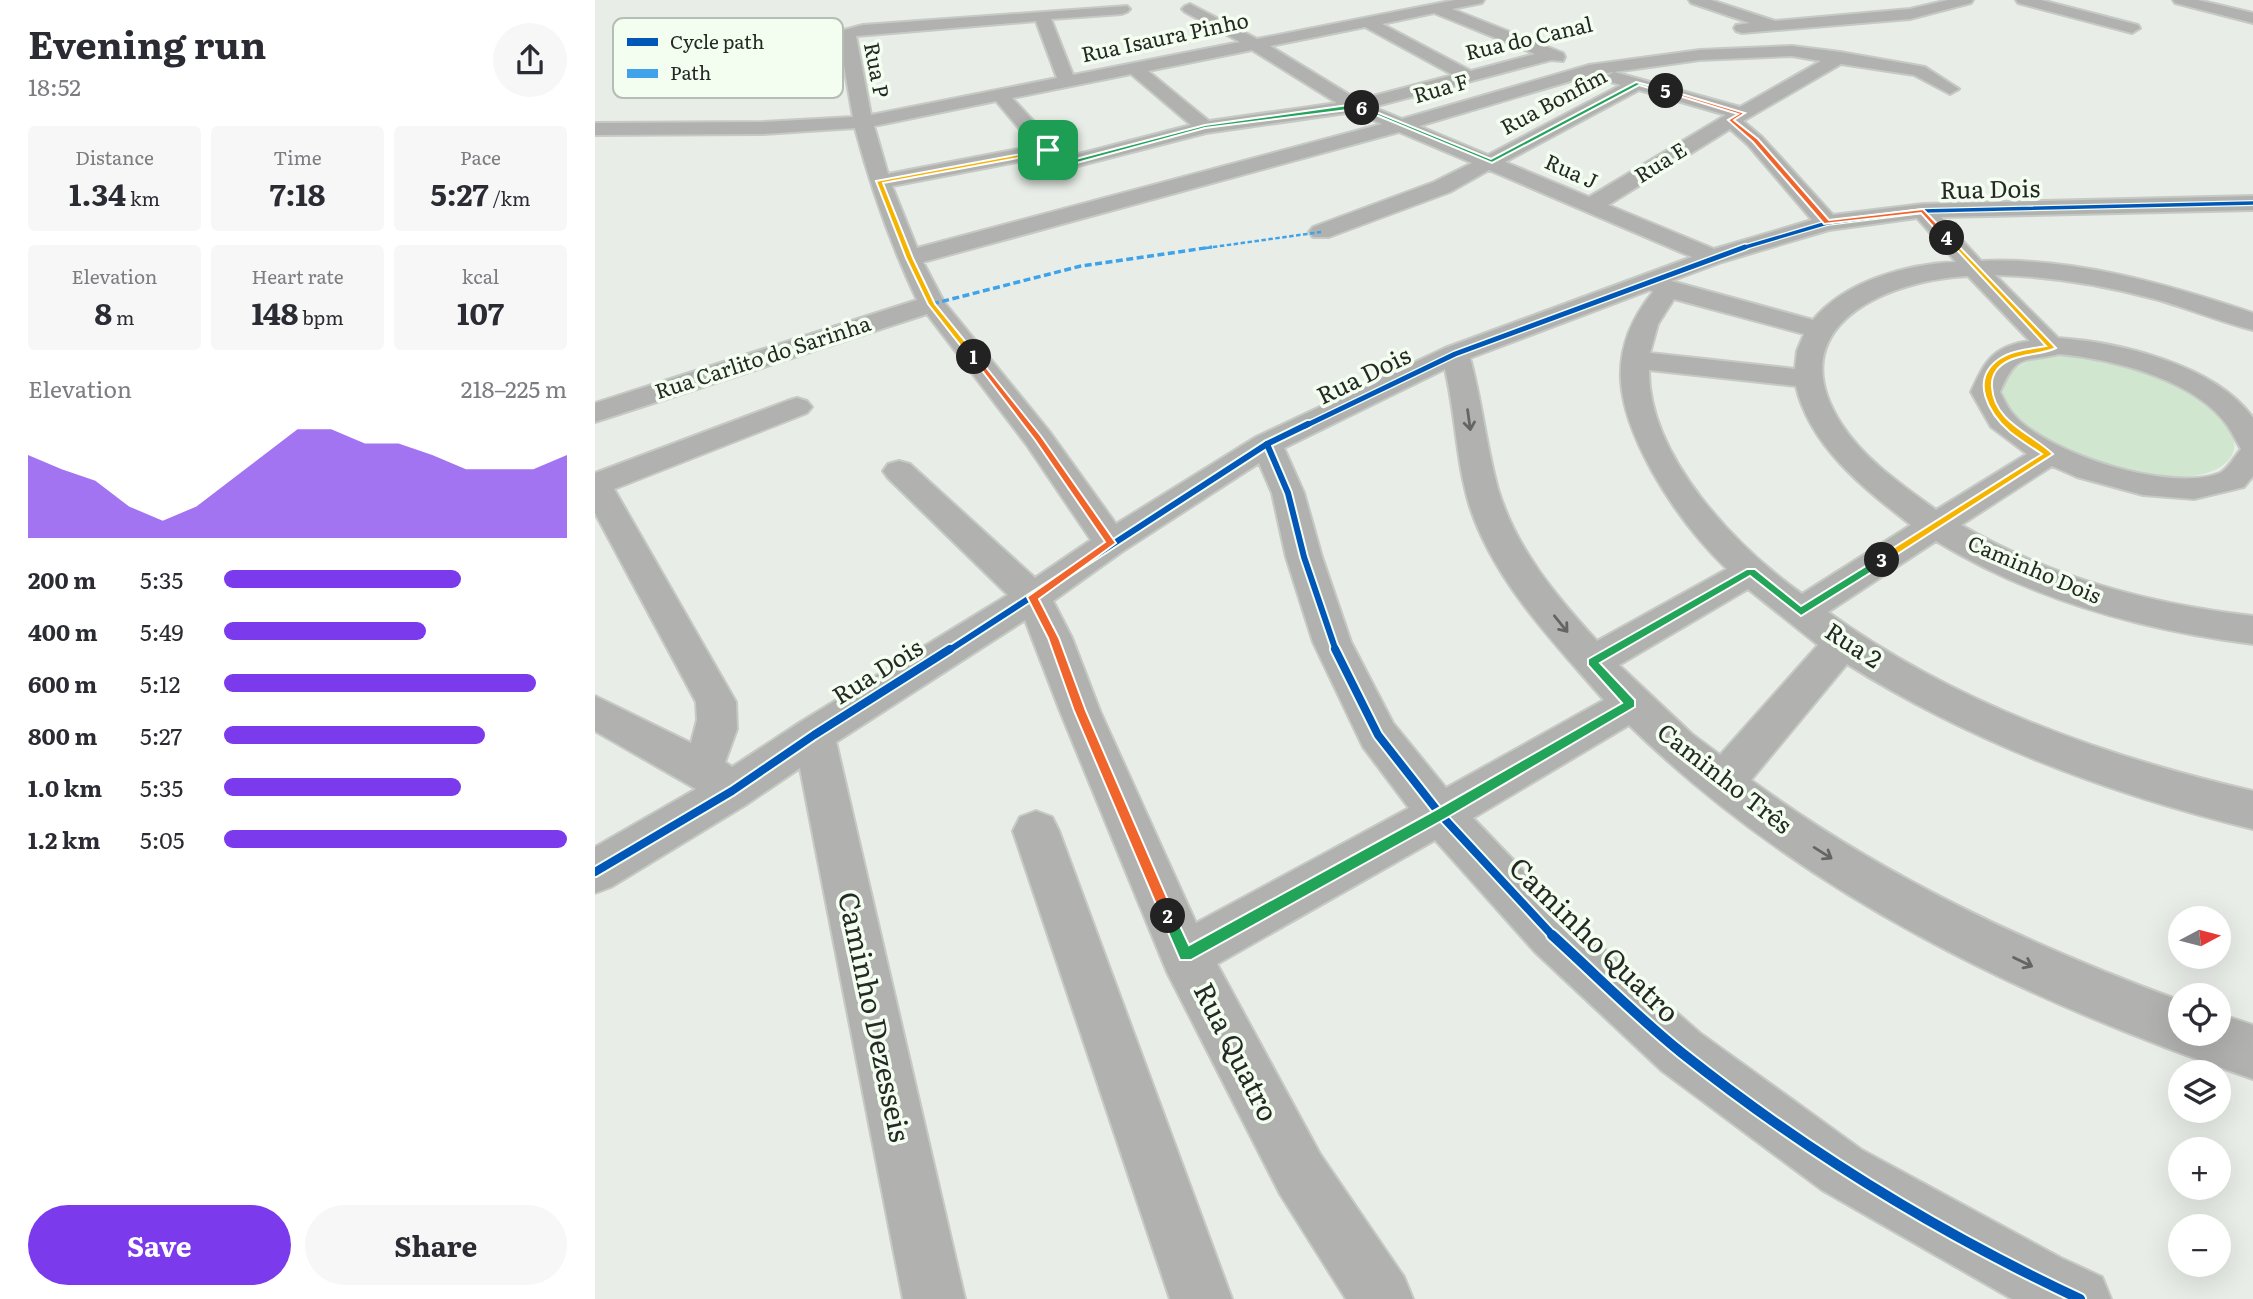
<!DOCTYPE html>
<html lang="en">
<head>
<meta charset="utf-8">
<style>
	:root { --surface:#fff; --page:#f7f7f7; --text:#2b2b33; --muted:#7c7c81; --accent:#7c3aed }
	body { margin:0; font-family:Literata,serif; background:var(--page); color:var(--text); height:100vh; display:flex; flex-direction:column; font-size:26px; white-space:nowrap }
	* { box-sizing:border-box; margin:0 }
	p { font-size:23px; color:var(--muted) }
	.icon { flex:none; width:38px; height:38px; fill:none; stroke:currentColor; stroke-width:2; stroke-linecap:round; stroke-linejoin:round }
	.map { position:relative; flex:1; overflow:hidden }
	.panel { display:flex; flex-direction:column; background:var(--surface); width:595px }
	.panel>* { flex:none }
	.needle { width:46px; rotate:83deg }
	.controls { position:absolute; left:1573px; top:906px; display:grid; gap:14px }
	.controls a { display:grid; place-items:center; width:63px; height:63px; border-radius:50%; background:var(--surface); box-shadow:0 7px 28px #0002; font-size:35px }
	.pin { position:absolute; display:grid; place-items:center; width:60px; height:60px; color:#fff; margin:-30px; border-radius:14px; box-shadow:0 4px 10px #0006 }
	.km { position:absolute; width:35px; height:35px; margin:-18px; border-radius:50%; background:#222; color:#fff; font-size:19px; line-height:35px; text-align:center }
	.round { display:grid; place-items:center; flex:none; width:74px; height:74px; border-radius:37px; background:var(--page) }
	.headline { display:flex; align-items:center; justify-content:space-between; height:119px; padding:0 28px }
	h1 { font-size:38px; font-weight:700; line-height:52px }
	.metrics { display:grid; grid-template-columns:repeat(3,1fr); gap:10px; height:119px; padding:7px 28px }
	.metrics div { display:grid; align-content:center; border-radius:7px; background:var(--page); text-align:center }
	.metrics b { font-size:30px; font-weight:700 }
	.metrics small { font-size:19px; font-weight:400 }
	.metrics p { font-size:19px }
	.chart { height:196px; padding:14px 28px }
	.chart p { display:flex; justify-content:space-between }
	.chart svg { width:100%; height:126px; margin-top:7px; fill:var(--accent); opacity:.7 }
	.button { display:flex; gap:14px; margin-top:auto; padding:14px 28px }
	.button a { flex:1; height:80px; border-radius:42px; background:var(--accent); color:#fff; font-size:28px; font-weight:700; line-height:80px; text-align:center }
	.button a+a { background:var(--page); color:var(--text) }
	ul { padding:0 28px; list-style:none; font-size:23px }
	li { display:grid; grid-template-columns:112px 84px 1fr; align-items:center; height:52px }
	li i { height:18px; border-radius:9px; background:var(--accent) }
	main { display:flex; flex:1; min-height:0 }
	.map>svg:first-child { display:block }
</style>
</head>
<body>
<main>
<section class="panel">
<div class="headline"><div><h1>Evening run</h1><p>18:52</p></div><a class="round"><svg class="icon" aria-label="share" viewBox="0 0 24 24"><path d="M12 15V3M7 8l5-5 5 5M5 13v7h14v-7"/></svg></a></div>
<div class="metrics">
<div><p>Distance</p><b>1.34<small> km</small></b></div>
<div><p>Time</p><b>7:18</b></div>
<div><p>Pace</p><b>5:27<small> /km</small></b></div>
</div>
<div class="metrics">
<div><p>Elevation</p><b>8<small> m</small></b></div>
<div><p>Heart rate</p><b>148<small> bpm</small></b></div>
<div><p>kcal</p><b>107</b></div>
</div>
<div class="chart"><p><span>Elevation</span>218–225 m</p>
<svg viewBox="0 0 160 44" preserveAspectRatio="none"><path d="M0 44V15L10 20L20 24L30 33L40 38L50 33L60 24L70 15L80 6L90 6L100 11L110 11L120 15L130 20L140 20L150 20L160 15V44z"/></svg>
</div>
<ul>
<li><b>200 m</b>5:35<i style="width:69%"></i></li>
<li><b>400 m</b>5:49<i style="width:59%"></i></li>
<li><b>600 m</b>5:12<i style="width:91%"></i></li>
<li><b>800 m</b>5:27<i style="width:76%"></i></li>
<li><b>1.0 km</b>5:35<i style="width:69%"></i></li>
<li><b>1.2 km</b>5:05<i style="width:100%"></i></li>
</ul>
<div class="button"><a>Save</a><a>Share</a></div>
</section>
<div class="map">
<svg width="1658" height="1299" viewBox="0 0 1658 1299">
	<rect width="100%" height="100%" fill="#e8eee7"/>
	<!-- green -->
	<path fill="#d1e6ce" d="M1464,355C1488,355 1515,358 1538,365C1565,374 1658,418 1636,457C1615,487 1545,478 1515,469C1493,462 1461,448 1442,436C1386,402 1402,360 1464,355Z"/>
	<g fill="none" stroke-linecap="round" stroke-linejoin="round">
		<defs>
			<g id="minor">
				<path d="M860,0H889L887,3L857,9L968,53L970,57L968,61L956,60L778,107L807,119L994,65L1105,50L1197,46L1245,52L1330,67L1364,89L1355,94L1319,75L1246,64L1148,121L1167,137L1238,215L1328,204L1658,196V210L1346,217L1386,261C1478,257 1572,284 1658,313V330C1625,322 1593,308 1560,299C1508,285 1454,276 1400,275L1463,338C1523,342 1621,365 1658,418V476L1649,487L1599,499L1548,495L1482,477L1457,466L1366,525C1457,578 1554,604 1658,616V644C1546,630 1438,600 1341,541L1233,612C1359,703 1507,756 1658,791V829C1514,794 1378,743 1252,664L1156,780C1286,876 1434,945 1586,1001V1034H1624V1014L1658,1025V1079C1430,1001 1208,895 1034,725L878,818L974,918L1105,1033L1267,1150L1466,1258L1507,1277L1516,1299H1417L1227,1190L1067,1071L940,952L840,840L622,964L725,1154L809,1277L818,1299H751L685,1194L572,972L465,711L430,620L241,742L370,1299H308L205,768L152,804L16,887L0,893V847L101,789L0,731V696L96,743L102,720L101,702L0,513V473L192,401L202,398L212,401L217,407L212,413L19,489L141,702L142,729L130,762L137,767L204,723L413,595L293,478L288,471L293,464L304,461L315,464L440,578L496,540L431,444L332,314L0,422V403L322,300C296,245 276,188 260,128L168,134L0,135V123L168,122L258,117L244,37L249,30L268,25L532,6L535,9L532,12L527,14L456,19L478,75L645,42L590,12L587,9L590,6L595,4L662,39ZM839,13L940,54L876,71L787,24ZM441,21L462,78L276,115L261,36ZM770,27L858,75L763,100L675,46ZM657,50L742,103L614,121L553,71ZM1197,56L1226,61L1145,107L1019,72L1105,60ZM1019,72L1010,77L1013,81L1026,85L893,155L824,126L996,75ZM536,74L596,125L472,157L417,98ZM1044,90L1131,115L994,197L910,162ZM401,101L439,146L293,174L279,126ZM758,112L787,124L322,248L297,186L448,157L455,164L471,169L611,133ZM1135,129L1153,145L1217,220L1119,249L1013,205ZM804,132L877,163L839,182L718,227L714,232L718,237H734L855,192L894,170L1097,257L850,348L661,437L521,524L454,431L349,302L328,262ZM1322,218L1361,262C1312,264 1250,281 1218,320L1076,281L1127,262L1234,230ZM1373,276L1435,341C1398,346 1390,361 1376,392L1396,427L1432,454L1341,510C1307,485 1270,460 1247,425C1182,326 1292,280 1373,276ZM1055,290L1058,292C1009,352 1022,407 1057,471C1077,507 1102,540 1132,569L1002,641C961,596 921,549 903,489C891,446 887,401 875,358ZM1079,299L1209,334L1202,351L1200,369L1055,353L1063,324ZM1464,354C1517,359 1599,379 1632,425C1637,432 1641,441 1646,449C1640,456 1633,469 1625,473C1576,493 1453,454 1419,415C1413,409 1409,399 1405,392C1422,352 1428,363 1464,354ZM850,369C861,415 861,462 875,507C899,581 959,643 1009,700L851,788L798,723L756,642L727,557L709,493L689,448ZM1054,370L1201,386C1215,447 1270,489 1316,525L1207,594C1141,547 1053,456 1054,370ZM664,463L677,493L691,557L718,642L768,747L814,808L601,923L505,711L477,638L458,601L528,551ZM1153,589L1223,645L1125,755L1097,734L1024,665Z"/>
				<polygon points="1094,0 1116,0 1180,21 1315,9 1353,0 1378,0 1376,3 1315,19 1147,33 1141,31 1139,28 1141,25 1155,23 1096,3"/>
				<polygon points="1421,0 1446,0 1543,25 1545,28 1537,33 1423,3"/>
				<polygon points="1578,0 1603,0 1658,13 1658,23 1580,3"/>
				<polygon points="441,811 457,817 464,831 637,1299 575,1299 418,831 425,817"/>
			</g>
		</defs>
		<!-- minor casing -->
		<use href="#minor" stroke="#c6cac5" stroke-width="4"/>
		<!-- minor -->
		<use href="#minor" fill="#b1b1b0" fill-rule="evenodd"/>
		<!-- quiet-far1 -->
		<polyline stroke="#3ea3eb" stroke-width="2.5" stroke-dasharray="4.5 2.5" stroke-linecap="butt" points="604,249 726,232"/>
		<!-- quiet -->
		<polyline stroke="#3ea3eb" stroke-width="3.5" stroke-dasharray="7 3.5" stroke-linecap="butt" points="337,304 486,266 617,247"/>
		<defs>
			<polyline id="cycleway-far4" points="1144,249 1232,223 1328,211 1658,203"/>
			<polyline id="cycleway-far3" points="710,426 860,354 1150,247"/>
			<g id="cycleway-far2">
				<polyline points="672,444 693,493 709,557 741,651"/>
				<polyline points="353,651 672,444 713,424"/>
			</g>
			<g id="cycleway-far1">
				<polyline points="740,649 783,735 845,814 959,937"/>
				<polyline points="0,872 137,791 219,735 355,649"/>
			</g>
			<path id="cycleway" d="M957,935C1000,974 1042,1017 1087,1053C1209,1150 1344,1233 1485,1299"/>
		</defs>
		<!-- cycleway-far4 casing -->
		<use href="#cycleway-far4" stroke="#f3fef1" stroke-width="6"/>
		<!-- cycleway-far3 casing -->
		<use href="#cycleway-far3" stroke="#f3fef1" stroke-width="8"/>
		<!-- cycleway-far2 casing -->
		<use href="#cycleway-far2" stroke="#f3fef1" stroke-width="10"/>
		<!-- cycleway-far1 casing -->
		<use href="#cycleway-far1" stroke="#f3fef1" stroke-width="12"/>
		<!-- cycleway casing -->
		<use href="#cycleway" stroke="#f3fef1" stroke-width="14"/>
		<!-- cycleway-far4 -->
		<use href="#cycleway-far4" stroke="#0057b8" stroke-width="3.5"/>
		<!-- cycleway-far3 -->
		<use href="#cycleway-far3" stroke="#0057b8" stroke-width="5"/>
		<!-- cycleway-far2 -->
		<use href="#cycleway-far2" stroke="#0057b8" stroke-width="6"/>
		<!-- cycleway-far1 -->
		<use href="#cycleway-far1" stroke="#0057b8" stroke-width="8"/>
		<!-- cycleway -->
		<use href="#cycleway" stroke="#0057b8" stroke-width="10"/>
	</g>
	<!-- one-way arrows -->
	<defs><path id="oneway-shaft" d="M-6 0H5M1.5-3L5.5 0L1.5 3" fill="none" stroke-width="1.6" stroke-linecap="round" stroke-linejoin="round" transform="scale(1.75)"/></defs>
	<g stroke="#646663">
		<use href="#oneway-shaft" transform="translate(874 420) rotate(82)"/>
		<use href="#oneway-shaft" transform="translate(966 624) rotate(51)"/>
		<use href="#oneway-shaft" transform="translate(1228 853) rotate(32)"/>
		<use href="#oneway-shaft" transform="translate(1428 962) rotate(26)"/>
	</g>
	<!-- split-1 -->
	<polygon fill="#f5b400" stroke="#fff" stroke-width="2" points="453,149 455,152 288,183 318,258 340,304 383,357 376,359 333,304 311,258 281,181"/>
	<!-- split-2 -->
	<polygon fill="#f0652b" stroke="#fff" stroke-width="2" points="376,356 382,356 446,436 521,543 444,599 464,638 491,711 580,916 573,923 566,916 479,711 453,638 432,597 510,542 440,440"/>
	<!-- split-3 -->
	<polygon fill="#22a559" stroke="#fff" stroke-width="2" points="1287,556 1292,560 1291,563 1206,616 1155,576 1005,663 1040,700 1040,707 850,819 596,960 585,960 566,916 568,911 578,911 594,945 840,810 1027,703 993,665 993,659 1152,569 1160,569 1206,606"/>
	<!-- split-4 -->
	<path fill="#f5b400" stroke="#fff" stroke-width="2" d="M1350,237H1355L1461,348C1447,355 1428,353 1413,361C1403,366 1396,375 1397,387C1399,422 1436,433 1458,454L1287,564L1282,560L1284,557L1447,454C1436,447 1425,440 1415,432C1394,414 1374,380 1404,359C1417,350 1435,349 1451,346Z"/>
	<!-- split-5 -->
	<polygon fill="#f0652b" stroke="#fff" stroke-width="2" points="1073,90 1150,113 1139,120 1163,139 1234,220 1328,209 1356,238 1350,240 1326,213 1229,224 1158,142 1133,120 1143,114 1068,91"/>
	<!-- split-6 -->
	<polygon fill="#22a559" stroke="#fff" stroke-width="2" points="1041,82 1074,91 1071,93 1044,85 897,163 764,108 769,107 896,159"/>
	<!-- split-7 -->
	<polygon fill="#22a559" stroke="#fff" stroke-width="2" points="760,104 769,108 610,128 478,164 461,162 450,150 455,149 465,159 477,160 610,125"/>
	<g text-anchor="middle" stroke-width="7" stroke-linejoin="round" paint-order="stroke">
		<!-- far-street labels -->
		<g font-size="21" fill="#252924" stroke="#f3fef1">
			<text transform="translate(570 38) rotate(-12)" y="7">Rua Isaura Pinho</text>
			<text transform="translate(934 39) rotate(-13)" y="7">Rua do Canal</text>
			<text transform="translate(281 70) rotate(79)" y="7">Rua P</text>
			<text transform="translate(846 89) rotate(-16)" y="7">Rua F</text>
			<text transform="translate(959 102) rotate(-28)" y="7">Rua Bonfim</text>
			<text transform="translate(1066 163) rotate(-32)" y="7">Rua E</text>
			<text transform="translate(976 172) rotate(24)" y="7">Rua J</text>
			<text transform="translate(168 358) rotate(-18)" y="7">Rua Carlito do Sarinha</text>
			<text transform="translate(1439 570) rotate(23)" y="7">Caminho Dois</text>
		</g>
		<!-- street labels -->
		<g font-size="24" fill="#252924" stroke="#f3fef1">
			<text transform="translate(1395 190) rotate(-1)" y="8">Rua Dois</text>
			<text transform="translate(769 376) rotate(-26)" y="8">Rua Dois</text>
			<text transform="translate(1258 646) rotate(33)" y="8">Rua 2</text>
			<text transform="translate(283 672) rotate(-32)" y="8">Rua Dois</text>
			<text transform="translate(1129 779) rotate(38)" y="8">Caminho Três</text>
		</g>
		<!-- near-street labels -->
		<g font-size="28" fill="#252924" stroke="#f3fef1">
			<text transform="translate(999 940) rotate(44)" y="10">Caminho Quatro</text>
			<text transform="translate(279 1017) rotate(78)" y="10">Caminho Dezesseis</text>
			<text transform="translate(641 1052) rotate(63)" y="10">Rua Quatro</text>
		</g>
	</g>
	<!-- legend -->
	<rect x="18" y="18" width="230" height="80" rx="10" fill="#f3fef1" stroke="#b5beb4" stroke-width="2"/>
	<rect x="32" y="38" width="31" height="8" fill="#0057b8"/>
	<rect x="32" y="69" width="31" height="9" fill="#3ea3eb"/>
	<g font-size="19" fill="#252924">
		<text x="75" y="49">Cycle path</text>
		<text x="75" y="80">Path</text>
	</g>
</svg>
<div class="controls">
<a><svg class="needle" viewBox="-14 -14 28 28"><path d="M0-13l5 13h-10z" fill="#e53935"/><path d="M0 13l5-13h-10z" fill="#7c7c81"/></svg></a>
<a><svg class="icon" aria-label="locate" viewBox="0 0 24 24"><circle cx="12" cy="12" r="6"/><path d="M12 2v4M12 18v4M2 12h4M18 12h4"/></svg></a>
<a><svg class="icon" aria-label="layers" viewBox="0 0 24 24"><path d="M12 4l9 5-9 5-9-5zM3 14l9 5 9-5"/></svg></a>
<a>+</a>
<a>−</a>
</div>
<div class="pin" style="left:453px;top:150px;background:#1e9e55"><svg class="icon" aria-label="arrive" viewBox="0 0 24 24"><path d="M6 21V4h12l-3 4 3 4H6"/></svg></div>
<b class="km" style="left:379px;top:357px">1</b>
<b class="km" style="left:573px;top:916px">2</b>
<b class="km" style="left:1287px;top:560px">3</b>
<b class="km" style="left:1352px;top:238px">4</b>
<b class="km" style="left:1071px;top:91px">5</b>
<b class="km" style="left:767px;top:108px">6</b>
</div>
</main>
</body>
</html>
